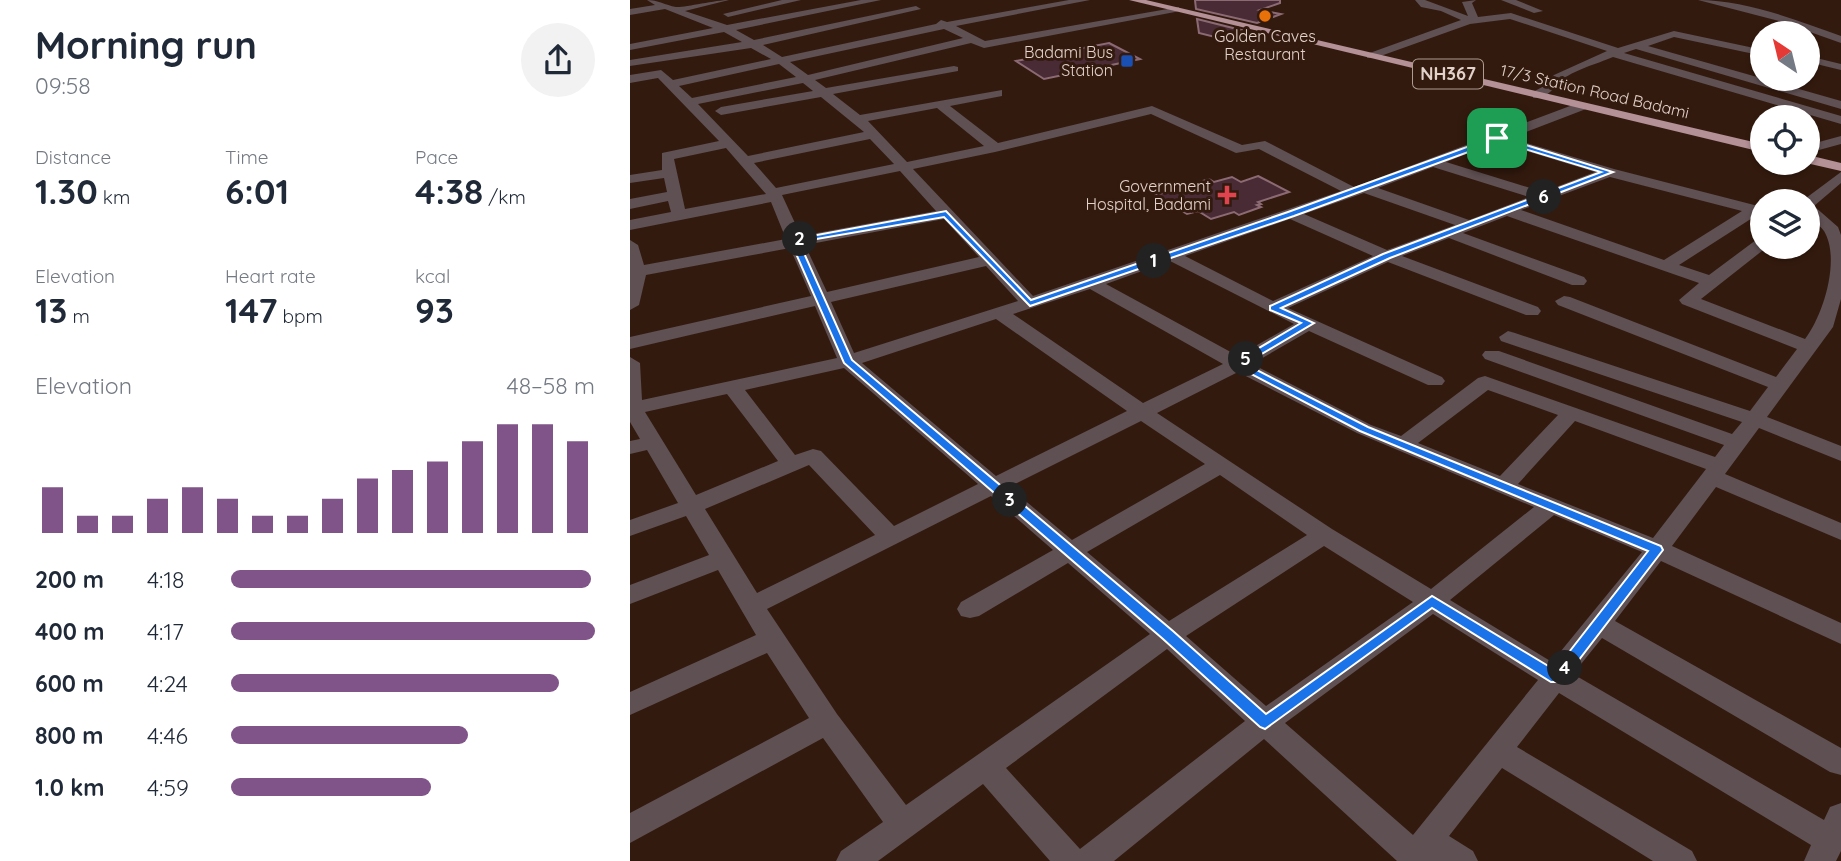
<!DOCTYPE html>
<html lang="en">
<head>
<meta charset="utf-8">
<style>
	:root { --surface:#fff; --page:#f2f2f3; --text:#1f2937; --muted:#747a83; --accent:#805489 }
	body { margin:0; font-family:Quicksand,sans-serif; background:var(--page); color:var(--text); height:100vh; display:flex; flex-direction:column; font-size:26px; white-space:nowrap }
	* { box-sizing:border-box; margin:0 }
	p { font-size:23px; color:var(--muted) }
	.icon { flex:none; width:38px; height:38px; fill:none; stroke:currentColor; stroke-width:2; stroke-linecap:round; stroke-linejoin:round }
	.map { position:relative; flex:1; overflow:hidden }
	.drawer { display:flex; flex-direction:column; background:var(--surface); width:630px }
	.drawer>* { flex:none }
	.needle { width:46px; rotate:325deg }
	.tools { position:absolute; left:1120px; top:21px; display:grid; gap:14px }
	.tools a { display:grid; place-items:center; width:70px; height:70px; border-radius:50%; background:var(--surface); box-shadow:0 2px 5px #0004; font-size:35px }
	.pin { position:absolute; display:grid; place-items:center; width:60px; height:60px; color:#fff; margin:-30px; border-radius:14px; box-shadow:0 4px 10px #0006 }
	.km { position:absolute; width:35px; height:35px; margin:-18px; border-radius:50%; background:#222; color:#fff; font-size:19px; line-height:35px; text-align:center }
	.round { display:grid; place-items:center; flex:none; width:74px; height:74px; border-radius:37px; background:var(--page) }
	.summary { display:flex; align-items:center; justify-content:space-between; height:119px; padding:0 35px }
	h1 { font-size:38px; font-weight:700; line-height:52px }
	.stats { display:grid; grid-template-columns:repeat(3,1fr); gap:10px; height:119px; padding:7px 35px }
	.stats div { display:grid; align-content:center }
	.stats b { font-size:35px; font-weight:700 }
	.stats small { font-size:19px; font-weight:400 }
	.stats p { font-size:19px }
	.chart { height:196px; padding:14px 35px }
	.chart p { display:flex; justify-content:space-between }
	.chart svg { width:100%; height:126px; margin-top:7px; stroke:var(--accent); stroke-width:6 }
	ul { padding:0 35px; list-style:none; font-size:23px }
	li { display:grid; grid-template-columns:112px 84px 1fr; align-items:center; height:52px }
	li i { height:18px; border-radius:9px; background:var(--accent) }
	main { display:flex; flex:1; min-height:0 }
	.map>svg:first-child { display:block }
</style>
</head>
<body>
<main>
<section class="drawer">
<div class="summary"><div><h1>Morning run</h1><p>09:58</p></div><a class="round"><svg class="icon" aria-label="share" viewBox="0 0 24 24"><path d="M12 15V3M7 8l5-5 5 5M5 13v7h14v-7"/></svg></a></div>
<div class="stats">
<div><p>Distance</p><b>1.30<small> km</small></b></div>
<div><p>Time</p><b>6:01</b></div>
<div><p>Pace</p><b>4:38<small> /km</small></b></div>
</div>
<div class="stats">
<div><p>Elevation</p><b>13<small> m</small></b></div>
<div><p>Heart rate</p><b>147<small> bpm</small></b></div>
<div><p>kcal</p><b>93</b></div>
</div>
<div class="chart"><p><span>Elevation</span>48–58 m</p>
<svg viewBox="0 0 160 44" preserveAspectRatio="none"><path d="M5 44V28M15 44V38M25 44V38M35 44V32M45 44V28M55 44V32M65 44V38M75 44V38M85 44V32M95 44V25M105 44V22M115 44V19M125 44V12M135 44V6M145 44V6M155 44V12"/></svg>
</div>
<ul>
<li><b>200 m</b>4:18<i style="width:99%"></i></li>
<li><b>400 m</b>4:17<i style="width:100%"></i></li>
<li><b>600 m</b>4:24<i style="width:90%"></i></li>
<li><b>800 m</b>4:46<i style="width:65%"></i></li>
<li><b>1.0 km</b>4:59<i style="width:55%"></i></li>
</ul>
</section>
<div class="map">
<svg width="1211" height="861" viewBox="0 0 1211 861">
	<rect width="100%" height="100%" fill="#331a0e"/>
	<!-- building -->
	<g fill="#482b35" stroke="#8b6a74" stroke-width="2">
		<polygon points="565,0 650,0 650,3 630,10 651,14 627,23 566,9"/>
		<polygon points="567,19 611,30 589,38 569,33"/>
		<polygon points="479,43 510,59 414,79 386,61"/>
		<polygon points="628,176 659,192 628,202 631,204 627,205 631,207 609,215 604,212 581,219 568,211 557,214 526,195 579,179 584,182 602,177 611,182"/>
	</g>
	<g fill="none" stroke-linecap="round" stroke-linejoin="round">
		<!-- minor -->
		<g fill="#5f5053" fill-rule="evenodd">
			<path d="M17,0C28,0 35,5 46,7C53,8 85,0 99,0L55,11L97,25L231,0H251L106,30L124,40L286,6L291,9L133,45L152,57L306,24L311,20L317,22L439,0H460L326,26L355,41L549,7V11L545,12L354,48L341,43L185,80L196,88L324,66L328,67V71L203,94L230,115L372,90V96L320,106L368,143L522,106L612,145L635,141L724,187L948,103H956V109L880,138L984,169L1132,207V217L1127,215L1049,265L1079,275L1126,240L1132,238V247H1137L1071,299L1175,339C1193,316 1211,259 1194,231C1191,226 1182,221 1178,217V201H1172L1211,172V183L1184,206L1208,227L1211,235V299L1203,327L1137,417L1211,446V461L1129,428L1095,474L1211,523V540L1086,487L1042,546L1211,623V644L1031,561L985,621L1211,748V775L1200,772L972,638L943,674L1194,820L1200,807L1211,803V851L1206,861H1174L1181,845L929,693L887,747L1062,851L1067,861H1023L872,768L819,836L843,851L848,861H767L634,739L484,861H420L353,784L248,861H206L211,851L253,822L193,738L0,843V813L179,718L137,653L0,715V692L126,635L88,570L0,604V585L79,555L56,516L0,536V520L48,503L17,450L0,454V441L10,439L0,422V357L10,363L12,400L207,358L185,306L0,349V337L181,296L160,248L16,275L9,305L0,310V240L8,245L14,265L156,239L141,202L0,230V220L41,212L38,201L0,209V199L37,192L34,178L0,183V175L32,170V153L89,141L28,78L0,83V75L31,70L43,80L141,59L121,48L0,66V60L112,42L94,32L0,50V44L83,28L35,9L0,15V9L25,5ZM314,29L333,38L178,75L160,62ZM149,64L166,77L62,98L49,86ZM173,83L183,91L91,107L85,111L91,115L191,97L234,132L118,156L68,104ZM307,108L354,146L277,162L238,121ZM521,114L606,153L629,149L711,191L403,296L283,169L365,152ZM240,139L264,164L146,188L124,163ZM867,142L965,172L913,192L816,162ZM96,148L136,194L55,209L44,159ZM803,167L899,197L839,220L748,188ZM270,171L306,211L171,236L152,195ZM980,177L1112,211L1034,260L891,210ZM734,193L825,225L757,250L674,214ZM877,216L1069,283L1049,300L1052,304L1167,349L1146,377L940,297L934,296L925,301L928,305L1138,387L1120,411L885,333L878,331L869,337L871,341L1112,422L1102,434L869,351H855L852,355L855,359L1094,445L1085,457L855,376L848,378L771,436L741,425L622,364L679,331L798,385H812L815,381L812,377L658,308L758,262L896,315H908L911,311L908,307L772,256L819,238L942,285H954L957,281L954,277L833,233ZM314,219L349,257L197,292L175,245ZM660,219L743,256L643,301L555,256ZM540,261L664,324L608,356L476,284ZM356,266L388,301L224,353L201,302ZM460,289L593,364L513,403L383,314ZM366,319L497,411L366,476L232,363ZM214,368L348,484L264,526L191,451L183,449L165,455L115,390ZM608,372L727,433L904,507L801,589L702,529L527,413ZM858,390L928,415L870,476L788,443ZM97,394L148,461L66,495L15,412ZM511,421L575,464L442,540L379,487ZM945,421L1076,469L1023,538L888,484ZM179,465L245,535L127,593L75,509ZM590,475L677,535L539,621L457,552ZM361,496L423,550L331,602L327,609L331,616L340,618L349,616L438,563L520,634L276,805L207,714L137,609ZM924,515L1012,552L922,662L820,600ZM694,546L783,602L636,706L556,636ZM803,614L908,680L783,835L655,723ZM537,649L615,721L450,849L376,768Z"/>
			<polygon points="152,0 171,0 98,17 93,14"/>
			<path d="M785,0H795L838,16L832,2L846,0L842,3L848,17L881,13L988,48L1044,31L1124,48L1132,46V52L1124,54L1044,37L1018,46L1211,101V109L1006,49L994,53L1211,116V124L983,57C967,64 943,70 931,81C922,90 916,99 903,98V92L914,86L924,75L977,51L880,19L840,24L745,58H737V54L831,20L811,11L791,7Z"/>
			<polygon points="871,0 886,0 913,11 904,13"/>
			<path d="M1068,0C1116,0 1166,20 1211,36V43L1149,21Z"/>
			<polygon points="1178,56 1211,64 1211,70 1178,62"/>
			<polygon points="1211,136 1211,144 1178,153 1178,145"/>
		</g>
		<!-- highway -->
		<g fill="#b49097" fill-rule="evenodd">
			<polygon points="499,0 516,0 1132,144 1132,152"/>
			<polygon points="1178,155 1211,163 1211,171 1176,163"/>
		</g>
	</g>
	<!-- route -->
	<path fill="#1a73e8" stroke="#fff" stroke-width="2" fill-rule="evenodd" d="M867,136L983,172L760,258L651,308L684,323L615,364L738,427L1031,546L1033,550L932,682H921L802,608L635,729L630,727L533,639L214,363L160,240L316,211L401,300L658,212ZM868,141L971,172L753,254L640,306V310L671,323L602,364L730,431L1018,551L925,670L802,596L636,714L543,631L222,360L169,242L314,217L400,306L664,216Z"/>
	<!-- markers -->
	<circle fill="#e8710a" stroke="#331a0e" stroke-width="2.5" cx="635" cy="16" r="7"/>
	<rect fill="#1a4fb4" stroke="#331a0e" stroke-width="2.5" x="490" y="54" width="14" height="14" rx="3.5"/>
	<path fill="#e0444e" stroke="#331a0e" stroke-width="2.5" d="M593.5 184.5h7v7h7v7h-7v7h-7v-7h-7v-7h7z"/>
	<g text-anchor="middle" stroke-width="6" stroke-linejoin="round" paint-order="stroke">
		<!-- far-poi labels -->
		<g font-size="16" fill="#e3d2ca" stroke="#331a0e" text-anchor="end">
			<text x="635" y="42" text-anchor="middle">Golden Caves<tspan x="635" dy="18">Restaurant</tspan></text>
			<text x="483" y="58">Badami Bus<tspan x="483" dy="18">Station</tspan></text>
			<text x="581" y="192">Government<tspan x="581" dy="18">Hospital, Badami</tspan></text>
		</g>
		<!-- far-street labels -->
		<g font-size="16" fill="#e3d2ca" stroke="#331a0e">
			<text transform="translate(965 91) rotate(13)" y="6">17/3 Station Road Badami</text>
		</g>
		<!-- shield labels -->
		<rect fill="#331a0e" stroke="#ae9b92" stroke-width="2" x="783" y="59.5" width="70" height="29" rx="5"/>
		<g font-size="18" font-weight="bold" fill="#e3d2ca">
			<text x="818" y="80">NH367</text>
		</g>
	</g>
</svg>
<div class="tools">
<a><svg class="needle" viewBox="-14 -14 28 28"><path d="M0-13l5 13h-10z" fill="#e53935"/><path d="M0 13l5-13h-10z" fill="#747a83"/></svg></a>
<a><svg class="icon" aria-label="locate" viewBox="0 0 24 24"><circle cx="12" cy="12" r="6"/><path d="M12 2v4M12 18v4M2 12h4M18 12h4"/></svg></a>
<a><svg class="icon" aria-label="layers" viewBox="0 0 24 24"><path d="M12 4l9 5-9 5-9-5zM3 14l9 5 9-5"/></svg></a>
</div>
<div class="pin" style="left:867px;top:138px;background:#1e9e55"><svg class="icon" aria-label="arrive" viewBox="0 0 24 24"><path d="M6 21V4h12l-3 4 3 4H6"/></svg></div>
<b class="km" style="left:524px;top:261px">1</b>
<b class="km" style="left:170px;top:239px">2</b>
<b class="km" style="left:380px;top:500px">3</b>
<b class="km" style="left:935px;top:668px">4</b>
<b class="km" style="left:616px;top:359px">5</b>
<b class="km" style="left:914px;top:197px">6</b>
</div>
</main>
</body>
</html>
